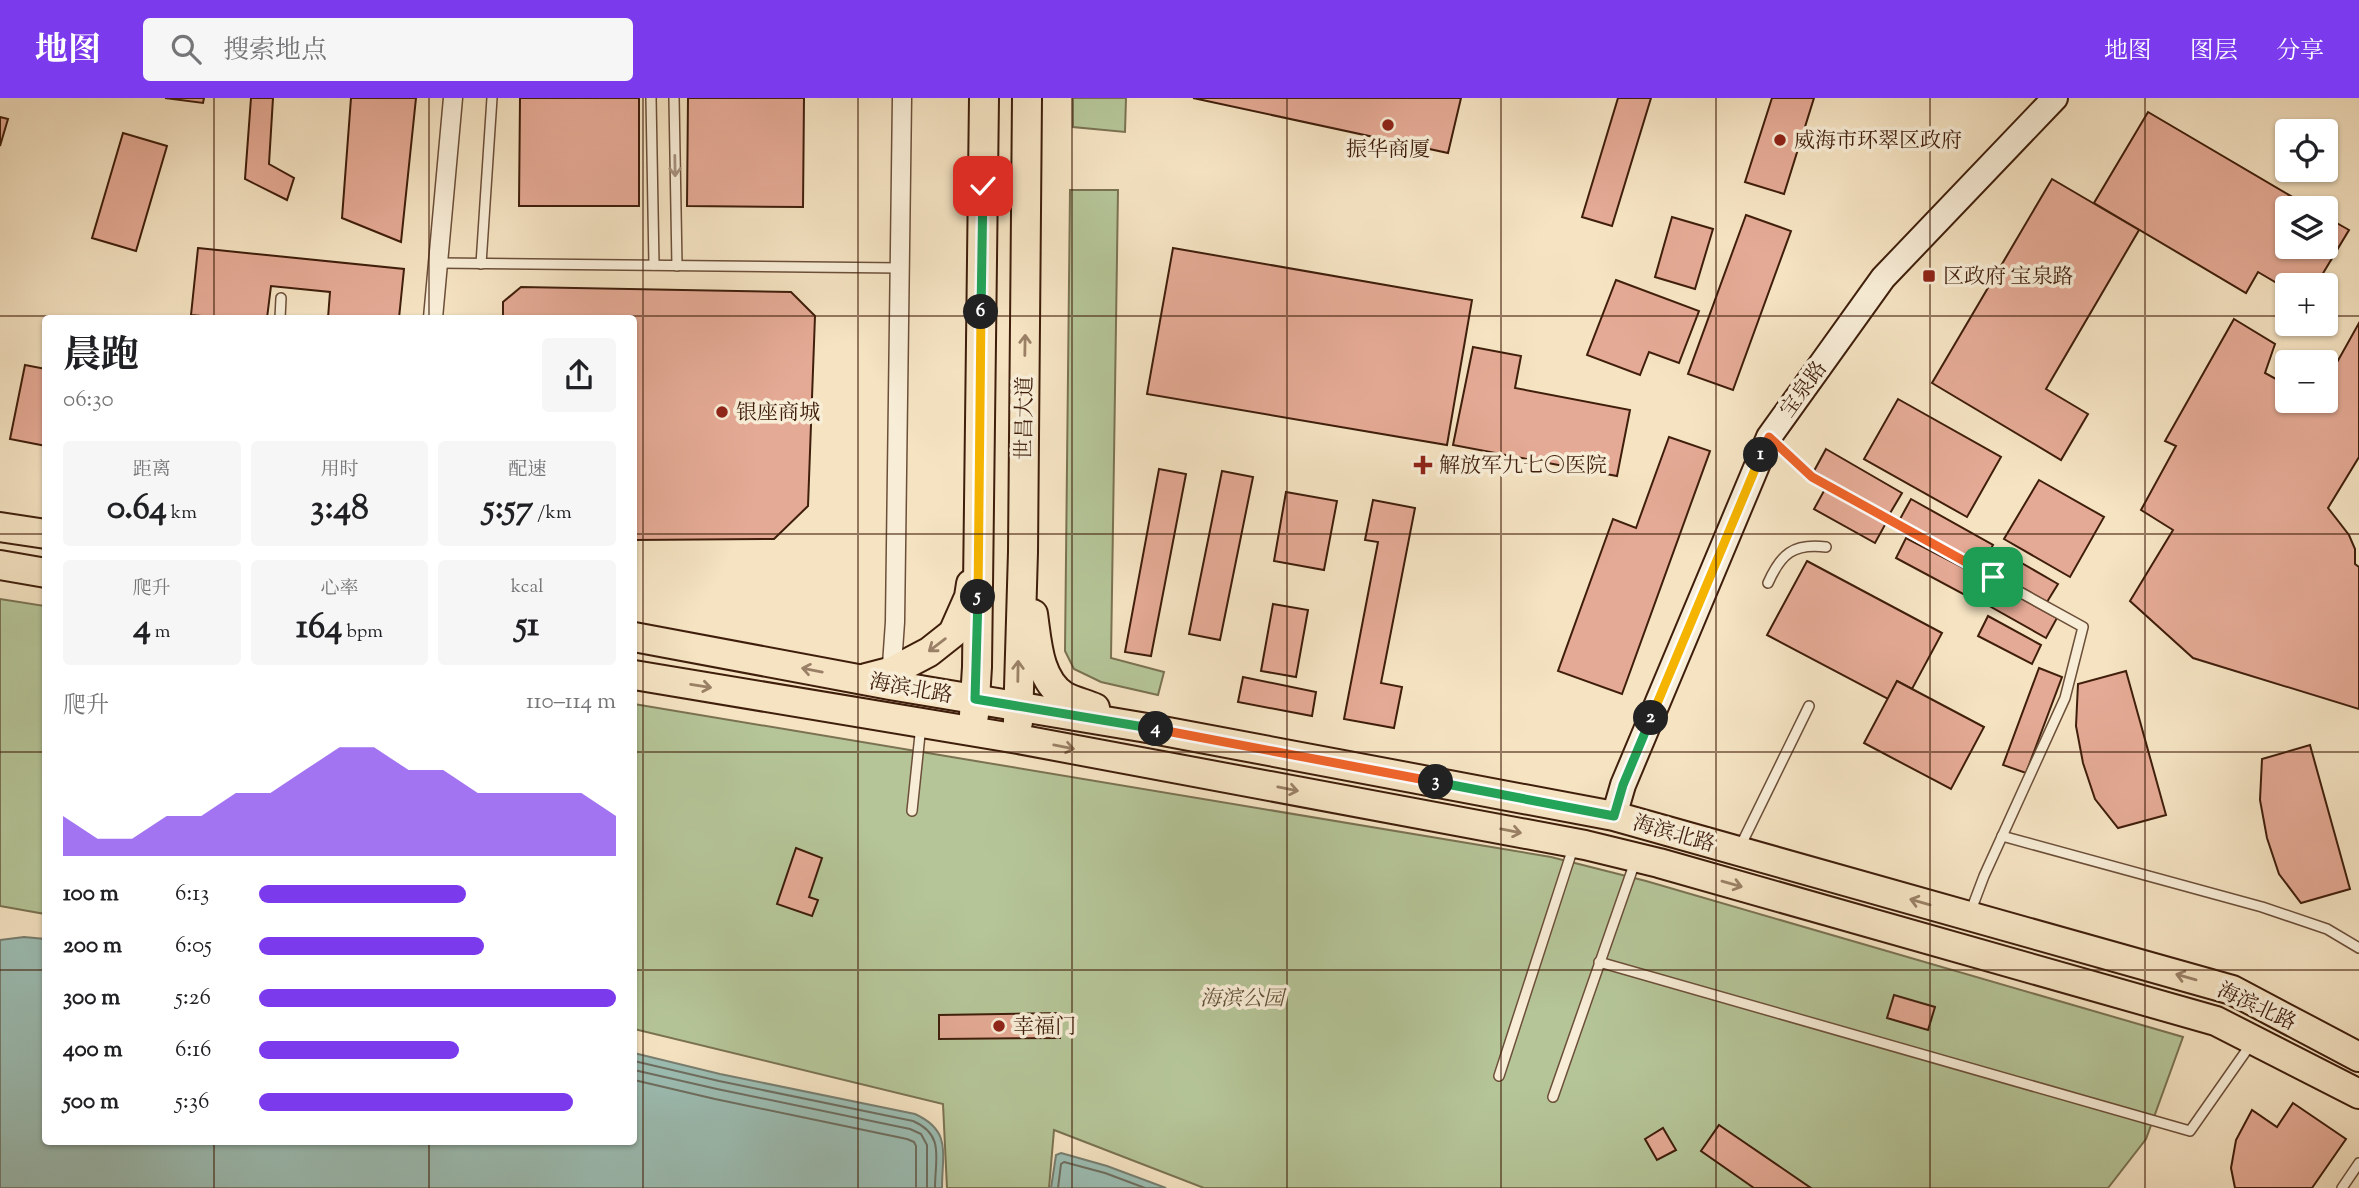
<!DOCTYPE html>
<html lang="zh">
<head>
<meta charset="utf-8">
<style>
	:root { --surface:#fff; --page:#f6f6f6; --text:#202124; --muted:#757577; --accent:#7c3aed }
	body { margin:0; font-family:"Sorts Mill Goudy","Noto Serif SC",serif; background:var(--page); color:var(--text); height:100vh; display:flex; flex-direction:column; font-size:26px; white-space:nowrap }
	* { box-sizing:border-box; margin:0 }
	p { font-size:23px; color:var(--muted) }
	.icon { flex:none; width:38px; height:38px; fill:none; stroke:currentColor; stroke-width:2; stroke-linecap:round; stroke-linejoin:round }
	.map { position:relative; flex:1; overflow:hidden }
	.side { position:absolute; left:42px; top:217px; width:595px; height:830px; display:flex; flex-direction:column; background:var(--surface); border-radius:7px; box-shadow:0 2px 5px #0004 }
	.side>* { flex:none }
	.buttons { position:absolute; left:2275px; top:21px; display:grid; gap:14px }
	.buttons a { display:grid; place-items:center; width:63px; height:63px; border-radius:7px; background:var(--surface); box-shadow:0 2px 5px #0004; font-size:35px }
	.pin { position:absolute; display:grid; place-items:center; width:60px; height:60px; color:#fff; margin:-30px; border-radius:14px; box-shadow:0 4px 10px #0006 }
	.km { position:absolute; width:35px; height:35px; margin:-18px; border-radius:50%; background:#222; color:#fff; font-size:19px; line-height:35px; text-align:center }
	.round { display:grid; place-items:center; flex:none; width:74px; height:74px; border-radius:7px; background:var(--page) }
	.head { display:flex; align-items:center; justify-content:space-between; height:119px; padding:0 21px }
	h1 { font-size:38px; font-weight:700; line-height:52px }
	.figures { display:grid; grid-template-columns:repeat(3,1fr); gap:10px; height:119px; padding:7px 21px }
	.figures div { display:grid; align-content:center; border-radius:7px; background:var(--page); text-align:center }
	.figures b { font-size:35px; font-weight:700 }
	.figures small { font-size:19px; font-weight:400 }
	.figures p { font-size:19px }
	.chart { height:196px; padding:14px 21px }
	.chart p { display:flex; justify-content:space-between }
	.chart svg { width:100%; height:126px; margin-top:7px; fill:var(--accent); opacity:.7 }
	ul { padding:0 21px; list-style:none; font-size:23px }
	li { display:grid; grid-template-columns:112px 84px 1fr; align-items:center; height:52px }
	li i { height:18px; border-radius:9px; background:var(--accent) }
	header { display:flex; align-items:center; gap:42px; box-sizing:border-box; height:98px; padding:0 35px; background:var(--accent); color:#fff }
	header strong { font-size:33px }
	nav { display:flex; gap:38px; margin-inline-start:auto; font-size:24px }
	.search { width:490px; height:63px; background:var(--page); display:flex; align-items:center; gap:18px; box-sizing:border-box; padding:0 24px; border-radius:7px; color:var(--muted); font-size:26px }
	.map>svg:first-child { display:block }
</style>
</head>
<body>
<header>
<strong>地图</strong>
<div class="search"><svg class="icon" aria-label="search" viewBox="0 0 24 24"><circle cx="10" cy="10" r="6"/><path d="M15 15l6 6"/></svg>搜索地点</div>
<nav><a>地图</a><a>图层</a><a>分享</a></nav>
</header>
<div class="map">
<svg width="2359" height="1090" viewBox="0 0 2359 1090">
	<rect width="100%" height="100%" fill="#f5e3c2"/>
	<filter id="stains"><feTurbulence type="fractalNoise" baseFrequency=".00286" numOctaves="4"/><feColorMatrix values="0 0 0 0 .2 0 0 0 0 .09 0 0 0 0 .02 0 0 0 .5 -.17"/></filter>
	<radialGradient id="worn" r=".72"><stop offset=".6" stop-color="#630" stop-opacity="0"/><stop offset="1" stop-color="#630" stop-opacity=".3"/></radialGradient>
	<!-- green -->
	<g fill="#b5c598" stroke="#7a7252" stroke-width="2">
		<polygon points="1073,0 1126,0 1125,34 1073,29"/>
		<polygon points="1070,92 1118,92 1111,560 1164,574 1158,597 1101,584 1074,571 1065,553"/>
		<polygon points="0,501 45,508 45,816 0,808"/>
		<polygon points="634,606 1551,759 1646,783 2183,939 2146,1041 2108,1090 1204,1090 1054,1032 1049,1090 947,1090 943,1006 634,931"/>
	</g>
	<!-- water -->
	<g fill="#9cbeb4" stroke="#777e70" stroke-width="2">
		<path d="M24,839L45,841L46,1043H634V955L720,976L915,1016C952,1033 942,1055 942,1090H0V842Z"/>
		<polygon points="1061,1055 1107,1068 1166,1090 1051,1090 1056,1057"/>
	</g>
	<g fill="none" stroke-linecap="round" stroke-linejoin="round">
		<!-- shore -->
		<g stroke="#6e6e60" stroke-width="2">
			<path d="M634,963L719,983L913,1023C945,1037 935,1060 935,1090"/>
			<polyline points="634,972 717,991 910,1031 921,1036 927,1047 927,1090"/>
			<polyline points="634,982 715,1001 907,1041 914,1044 916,1048 916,1090"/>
			<polyline points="1058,1090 1061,1066 1064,1064 1105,1075 1145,1090"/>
		</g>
	</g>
	<!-- building -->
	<g fill="#e5aa95" stroke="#3f1e0b" stroke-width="2">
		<polygon points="165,0 204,0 203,5"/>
		<polygon points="251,0 273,0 269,66 294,80 287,102 245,81"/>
		<polygon points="351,0 416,0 401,144 342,120"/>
		<polygon points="520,0 639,0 639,108 519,108"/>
		<polygon points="688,0 804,0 803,109 687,108"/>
		<polygon points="1193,0 1461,0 1448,55"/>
		<polygon points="1618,0 1651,0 1612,128 1582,119"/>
		<polygon points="1772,0 1814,0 1784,96 1745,84"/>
		<polygon points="2148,14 2311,110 2287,110 2287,149 2326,149 2326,119 2349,132 2316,187 2287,187 2287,191 2258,174 2246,195 2094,105"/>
		<polygon points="0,19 8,21 0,48"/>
		<polygon points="123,35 167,48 136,153 92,140"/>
		<polygon points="2052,81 2139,132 2046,291 2088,316 2061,362 1932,285"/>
		<polygon points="1746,117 1791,133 1733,292 1688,276"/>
		<polygon points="1672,119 1713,131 1695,191 1655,179"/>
		<polygon points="198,150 404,171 399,220 328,220 330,194 271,188 267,220 222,220 191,217"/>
		<polygon points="1173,150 1472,202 1447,347 1147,296"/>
		<polygon points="1616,182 1699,213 1679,265 1649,254 1640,277 1587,257"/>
		<polygon points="521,189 791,194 815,218 808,408 774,441 634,442 634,220 503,220 503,204"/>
		<polygon points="2234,221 2275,246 2265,275 2287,287 2287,303 2326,303 2326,284 2359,225 2359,359 2328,410 2349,437 2355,451 2355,466 2359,469 2359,611 2193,560 2130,503 2173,432 2141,412 2176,348 2165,343"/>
		<polygon points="1473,249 1521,258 1515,290 1630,312 1617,378 1453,347"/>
		<polygon points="25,267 46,271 46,348 10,341"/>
		<polygon points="1898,301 2001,359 1967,419 1864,361"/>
		<polygon points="1669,339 1710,353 1622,596 1558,573 1613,421 1636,430"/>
		<polygon points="1826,351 1902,395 1889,417 1814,373"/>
		<polygon points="1159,371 1186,376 1151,558 1125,554"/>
		<polygon points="1222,373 1253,379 1220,542 1189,536"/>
		<polygon points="2039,382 2104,419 2070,479 2004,441"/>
		<polygon points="1825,391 1886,425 1875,445 1814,411"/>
		<polygon points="1286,394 1337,403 1324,472 1274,463"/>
		<polygon points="1911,401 1993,447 1982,467 1900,421"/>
		<polygon points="1373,402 1415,410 1381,585 1402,589 1394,630 1344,621 1378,444 1365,442"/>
		<polygon points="1906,440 1989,483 1978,504 1896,460"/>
		<polygon points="2013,460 2058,486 2047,504 2002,478"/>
		<polygon points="1807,463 1942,535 1912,591 1897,583 1888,601 1767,537"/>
		<polygon points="1995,486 2057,520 2046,540 1984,505"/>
		<polygon points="1273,506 1308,512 1296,579 1261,573"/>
		<polygon points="1988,518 2041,547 2032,566 1978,538"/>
		<polygon points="2039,570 2062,579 2026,675 2003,667"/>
		<polygon points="2126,573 2166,717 2118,730 2095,701 2083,665 2076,628 2078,586"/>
		<polygon points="1243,579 1316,594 1312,618 1238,604"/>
		<polygon points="1897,583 1984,629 1951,691 1864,645"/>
		<polygon points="2310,647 2350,791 2301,805 2279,776 2267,740 2260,702 2262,661"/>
		<polygon points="796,750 822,760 809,799 818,802 812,818 777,806"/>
		<polygon points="1894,897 1935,909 1928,932 1887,920"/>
		<polygon points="1060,915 1060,940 939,941 939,917"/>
		<polygon points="2293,1005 2346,1041 2312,1090 2235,1090 2231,1070 2236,1042 2252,1012 2277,1029"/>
		<polygon points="1719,1027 1811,1090 1754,1090 1701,1053"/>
		<polygon points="1663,1030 1676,1052 1657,1062 1645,1041"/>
	</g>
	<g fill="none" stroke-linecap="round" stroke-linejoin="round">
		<defs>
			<g id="lane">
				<polyline points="651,0 654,167"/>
				<polyline points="674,0 677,168"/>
				<polyline points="439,165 900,170"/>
				<polyline points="481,166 492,0"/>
				<polyline points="280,220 281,200"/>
				<polyline points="1770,340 1812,379 2083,529 2065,600 1984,778 1970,815"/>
				<path d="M1768,485C1781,456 1793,445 1826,449"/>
				<polyline points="912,713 921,627"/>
				<polyline points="2002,738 2262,809 2327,831 2359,850"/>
				<polyline points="1739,751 1809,608"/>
				<polyline points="1599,864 2190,1033 2251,946"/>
				<polyline points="1499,978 1573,750"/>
				<polyline points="1553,999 1636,761"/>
				<polyline points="2342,1090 2359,1065"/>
			</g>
			<g id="street">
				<polyline points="433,220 453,0"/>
				<polyline points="891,581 895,524 902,0"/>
			</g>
			<polyline id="secondary" points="1614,718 1623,687 1769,339 1883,180 2055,0"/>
			<g id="primary">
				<polyline points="0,429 46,436"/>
				<polyline points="0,467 46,475"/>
				<path d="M1033,516C1037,543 1038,581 1064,598C1073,603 1086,606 1095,610"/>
				<polyline points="634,539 890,587 1147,630 1614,718 2232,892 2359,959"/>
				<polyline points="634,577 1018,641 1585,747 1659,765 2216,923 2359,996"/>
				<polyline points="866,580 893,573 929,554 953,535 969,499 971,486"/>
				<polyline points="974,617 977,569 984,0"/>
				<polyline points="1018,624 1023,454 1027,0"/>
			</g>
		</defs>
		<!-- lane casing -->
		<use href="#lane" stroke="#6c4f39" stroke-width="12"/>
		<!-- street casing -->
		<use href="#street" stroke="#6c4f39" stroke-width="21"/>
		<!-- secondary casing -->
		<use href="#secondary" stroke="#3f1e0b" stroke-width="28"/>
		<!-- primary casing -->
		<use href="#primary" stroke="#3f1e0b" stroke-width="32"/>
		<!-- lane -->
		<use href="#lane" stroke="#f8edd7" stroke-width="9"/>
		<!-- street -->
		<use href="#street" stroke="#f8edd7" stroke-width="18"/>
		<!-- secondary -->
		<use href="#secondary" stroke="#f8edd7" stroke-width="24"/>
		<!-- primary -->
		<use href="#primary" stroke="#f5e3c2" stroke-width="28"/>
	</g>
	<!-- one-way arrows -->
	<defs><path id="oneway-shaft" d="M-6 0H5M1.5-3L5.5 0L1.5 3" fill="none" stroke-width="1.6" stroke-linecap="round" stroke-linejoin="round" transform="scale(1.75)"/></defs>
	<use stroke="#a5907b" href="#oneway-shaft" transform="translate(675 68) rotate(89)"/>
	<g stroke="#9a8066">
		<use href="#oneway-shaft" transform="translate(1025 247) rotate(-89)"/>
		<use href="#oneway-shaft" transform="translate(937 547) rotate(143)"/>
		<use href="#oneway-shaft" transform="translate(812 572) rotate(-169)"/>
		<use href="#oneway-shaft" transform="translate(1018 573) rotate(-89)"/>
		<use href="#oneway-shaft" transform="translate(701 588) rotate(9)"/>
		<use href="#oneway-shaft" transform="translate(1064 649) rotate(11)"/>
		<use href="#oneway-shaft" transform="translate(1288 691) rotate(11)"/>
		<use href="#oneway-shaft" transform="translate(1511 733) rotate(11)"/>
		<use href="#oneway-shaft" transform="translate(1732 786) rotate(16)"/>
		<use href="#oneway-shaft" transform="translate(1920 804) rotate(-164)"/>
		<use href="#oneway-shaft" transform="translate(2186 879) rotate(-164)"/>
	</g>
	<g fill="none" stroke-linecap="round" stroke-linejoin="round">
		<defs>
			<polyline id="split-1" points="1761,357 1769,339 1812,379 1993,479"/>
			<polyline id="split-2" points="1651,620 1761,357"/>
			<polyline id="split-3" points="1436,684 1614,718 1623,687 1651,620"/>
			<polyline id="split-4" points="1156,631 1436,684"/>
			<polyline id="split-5" points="978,499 975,601 1156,631"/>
			<polyline id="split-6" points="978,499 981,214"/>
			<polyline id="split-7" points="981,214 983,88"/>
		</defs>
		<!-- split-1 casing -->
		<use href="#split-1" stroke="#fff" stroke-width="14"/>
		<!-- split-2 casing -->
		<use href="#split-2" stroke="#fff" stroke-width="14"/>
		<!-- split-3 casing -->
		<use href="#split-3" stroke="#fff" stroke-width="14"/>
		<!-- split-4 casing -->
		<use href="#split-4" stroke="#fff" stroke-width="14"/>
		<!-- split-5 casing -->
		<use href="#split-5" stroke="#fff" stroke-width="14"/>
		<!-- split-6 casing -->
		<use href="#split-6" stroke="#fff" stroke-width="14"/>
		<!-- split-7 casing -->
		<use href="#split-7" stroke="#fff" stroke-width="14"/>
		<!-- split-1 -->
		<use href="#split-1" stroke="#f0652b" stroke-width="9"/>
		<!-- split-2 -->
		<use href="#split-2" stroke="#f5b400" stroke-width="9"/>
		<!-- split-3 -->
		<use href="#split-3" stroke="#22a559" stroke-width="9"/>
		<!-- split-4 -->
		<use href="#split-4" stroke="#f0652b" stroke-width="9"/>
		<!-- split-5 -->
		<use href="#split-5" stroke="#22a559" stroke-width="9"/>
		<!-- split-6 -->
		<use href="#split-6" stroke="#f5b400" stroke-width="9"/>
		<!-- split-7 -->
		<use href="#split-7" stroke="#22a559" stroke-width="9"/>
	</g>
	<!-- grid -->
	<path fill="none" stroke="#3f1e0b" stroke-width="2" stroke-opacity="0.55" d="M214,0V220M429,0V220M643,0V1090M858,0V1090M1072,0V1090M1287,0V1090M1501,0V1090M1716,0V1090M1930,0V1090M2145,0V1090M0,218H2287M2326,218H2359M0,436H46M634,436H2359M0,654H46M634,654H2359M0,872H46M634,872H2359M214,1043V1090M429,1043V1090"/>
	<!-- markers -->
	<g fill="#8f2418" stroke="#f8edd7" stroke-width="2.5">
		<circle cx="1388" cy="27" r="7"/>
		<circle cx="1780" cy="42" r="7"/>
		<rect x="1922" y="171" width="14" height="14" rx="3.5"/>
		<circle cx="722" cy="314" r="7"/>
		<path d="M1419.5 356.5h7v7h7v7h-7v7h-7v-7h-7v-7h7z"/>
		<circle cx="999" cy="928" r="7"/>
	</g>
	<g text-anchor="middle" stroke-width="7" stroke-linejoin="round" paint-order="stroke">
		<!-- poi labels -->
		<g font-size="21" fill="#3f1e0b" stroke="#f8edd7" text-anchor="start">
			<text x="1794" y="49">威海市环翠区政府</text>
			<text x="1388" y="58" text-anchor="middle">振华商厦</text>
			<text x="1943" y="185">区政府 宝泉路</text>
			<text x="736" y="321">银座商城</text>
			<text x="1439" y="374">解放军九七〇医院</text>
			<text x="1013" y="935">幸福门</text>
		</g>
		<!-- street labels -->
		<g font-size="21" fill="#3f1e0b" stroke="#f8edd7">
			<text transform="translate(1803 291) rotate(-54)" y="7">宝泉路</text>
			<text transform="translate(1024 320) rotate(-89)" y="7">世昌大道</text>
			<text transform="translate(911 590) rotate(10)" y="7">海滨北路</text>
			<text transform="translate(1674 735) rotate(16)" y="7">海滨北路</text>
			<text transform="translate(2257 908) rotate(25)" y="7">海滨北路</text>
		</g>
		<!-- park labels -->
		<g font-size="21" font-style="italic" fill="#625035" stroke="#f8edd7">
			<text x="1242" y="907">海滨公园</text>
		</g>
	</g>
	<rect width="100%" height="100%" filter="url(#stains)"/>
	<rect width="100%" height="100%" fill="url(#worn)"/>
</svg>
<div class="buttons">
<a><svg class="icon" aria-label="locate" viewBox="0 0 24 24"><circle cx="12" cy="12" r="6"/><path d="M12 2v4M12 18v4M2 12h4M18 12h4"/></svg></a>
<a><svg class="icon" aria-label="layers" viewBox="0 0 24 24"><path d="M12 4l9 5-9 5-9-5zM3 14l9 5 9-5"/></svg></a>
<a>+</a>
<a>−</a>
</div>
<div class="pin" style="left:1993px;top:479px;background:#1e9e55"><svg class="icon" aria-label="arrive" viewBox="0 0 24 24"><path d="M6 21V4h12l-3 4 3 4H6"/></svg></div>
<div class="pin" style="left:983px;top:88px;background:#d93025"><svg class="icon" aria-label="check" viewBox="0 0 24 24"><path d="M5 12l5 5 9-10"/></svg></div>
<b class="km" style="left:1761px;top:357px">1</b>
<b class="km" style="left:1651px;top:620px">2</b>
<b class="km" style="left:1436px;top:684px">3</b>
<b class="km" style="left:1156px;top:631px">4</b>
<b class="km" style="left:978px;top:499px">5</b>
<b class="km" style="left:981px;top:214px">6</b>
<section class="side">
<div class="head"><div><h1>晨跑</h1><p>06:30</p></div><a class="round"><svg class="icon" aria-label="share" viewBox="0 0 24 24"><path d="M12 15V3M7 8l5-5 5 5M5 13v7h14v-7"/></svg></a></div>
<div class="figures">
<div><p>距离</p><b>0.64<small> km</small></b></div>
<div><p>用时</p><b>3:48</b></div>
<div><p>配速</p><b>5:57<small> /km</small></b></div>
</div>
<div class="figures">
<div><p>爬升</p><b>4<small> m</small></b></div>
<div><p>心率</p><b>164<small> bpm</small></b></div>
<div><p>kcal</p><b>51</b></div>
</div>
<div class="chart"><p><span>爬升</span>110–114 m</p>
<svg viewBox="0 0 160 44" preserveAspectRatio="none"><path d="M0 44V30L10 38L20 38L30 30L40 30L50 22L60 22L70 14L80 6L90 6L100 14L110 14L120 22L130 22L140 22L150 22L160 30V44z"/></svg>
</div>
<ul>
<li><b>100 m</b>6:13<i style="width:58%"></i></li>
<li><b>200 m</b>6:05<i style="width:63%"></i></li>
<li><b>300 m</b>5:26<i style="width:100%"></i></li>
<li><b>400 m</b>6:16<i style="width:56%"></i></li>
<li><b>500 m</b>5:36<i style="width:88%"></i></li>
</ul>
</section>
</div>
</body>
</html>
